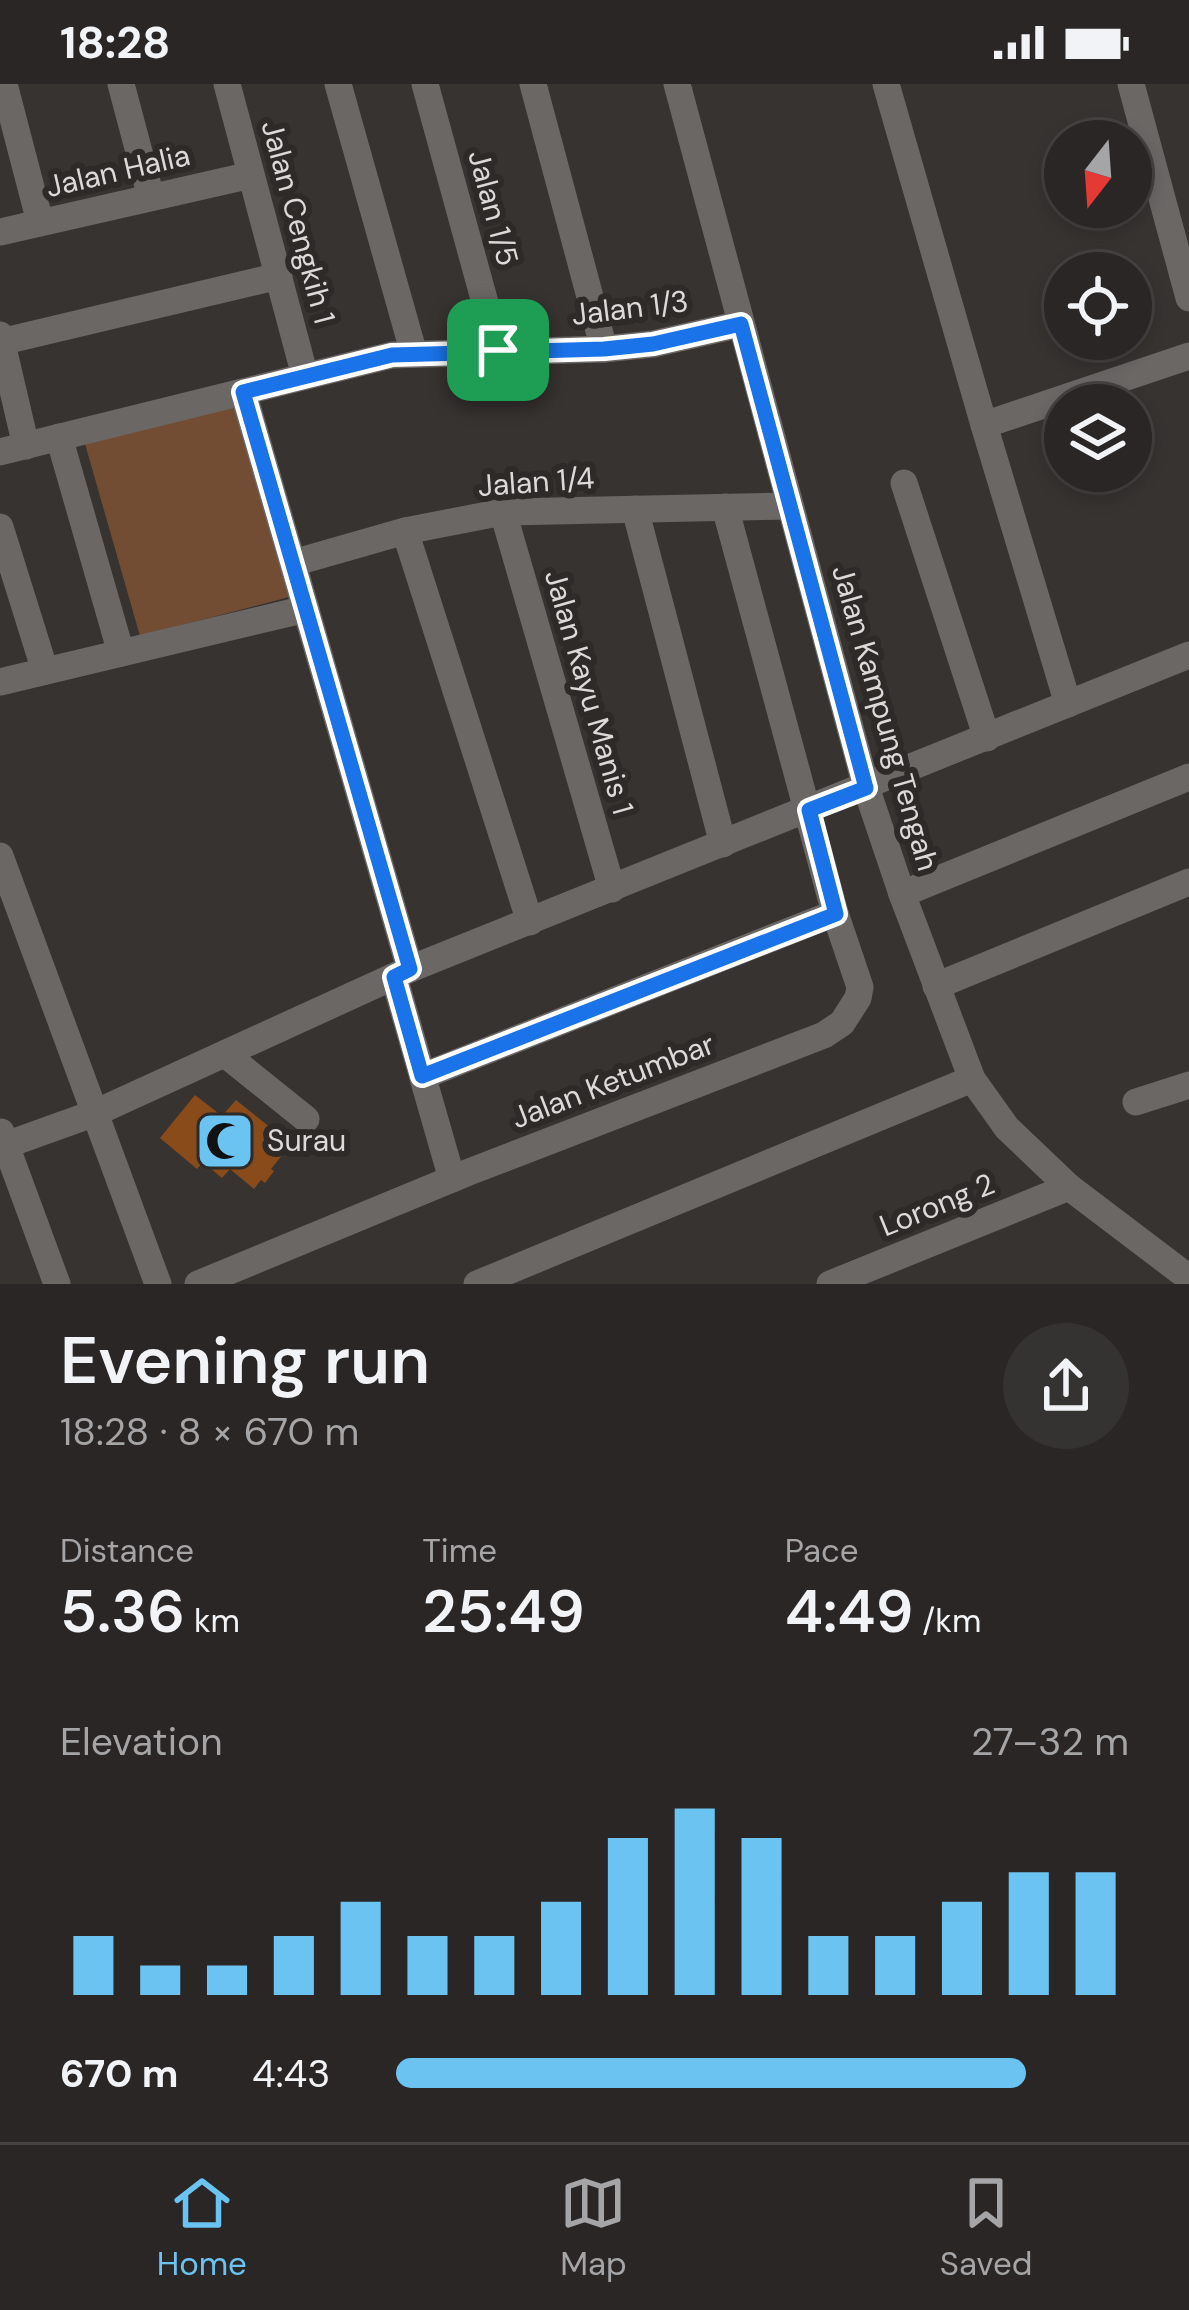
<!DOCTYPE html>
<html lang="en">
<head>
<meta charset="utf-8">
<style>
	:root { --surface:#292625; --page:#353232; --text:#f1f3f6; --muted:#a5a5a7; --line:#454342; --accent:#6bc3f2 }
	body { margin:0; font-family:"DM Sans",sans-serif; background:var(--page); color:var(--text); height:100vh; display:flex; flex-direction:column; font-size:45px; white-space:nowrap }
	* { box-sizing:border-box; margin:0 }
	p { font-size:39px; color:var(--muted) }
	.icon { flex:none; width:66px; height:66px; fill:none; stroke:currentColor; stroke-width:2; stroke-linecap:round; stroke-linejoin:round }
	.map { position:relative; height:1200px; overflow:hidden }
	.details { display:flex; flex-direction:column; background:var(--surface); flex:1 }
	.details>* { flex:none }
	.needle { width:78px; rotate:197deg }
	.controls { position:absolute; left:1044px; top:36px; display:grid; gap:24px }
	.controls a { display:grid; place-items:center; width:108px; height:108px; border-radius:50%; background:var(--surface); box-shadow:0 6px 18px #0003,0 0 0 3px var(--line); font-size:60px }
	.pin { position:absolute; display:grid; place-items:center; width:102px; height:102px; color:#fff; margin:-51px; border-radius:24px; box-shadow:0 6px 18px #0006 }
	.round { display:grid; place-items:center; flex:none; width:126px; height:126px; border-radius:63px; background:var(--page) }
	.overview { display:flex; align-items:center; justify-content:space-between; height:204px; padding:0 60px }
	h1 { font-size:66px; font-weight:600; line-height:90px }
	.metrics { display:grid; grid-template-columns:repeat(3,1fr); gap:18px; height:204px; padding:12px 60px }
	.metrics div { display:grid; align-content:center }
	.metrics b { font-size:60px; font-weight:600 }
	.metrics small { font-size:33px; font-weight:400 }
	.metrics p { font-size:33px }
	.chart { height:336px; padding:24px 60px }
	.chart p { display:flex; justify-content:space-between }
	.chart svg { width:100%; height:216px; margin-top:12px; stroke:var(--accent); stroke-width:6 }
	ul { padding:0 60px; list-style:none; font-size:39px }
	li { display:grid; grid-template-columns:192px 144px 1fr; align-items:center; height:90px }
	li i { height:30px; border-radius:15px; background:var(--accent) }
	.status { display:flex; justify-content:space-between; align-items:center; height:84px; padding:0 60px; background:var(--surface); direction:ltr }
	.status svg { height:33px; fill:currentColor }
	.tabs { display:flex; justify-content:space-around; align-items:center; height:168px; border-top:3px solid var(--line); background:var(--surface); font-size:33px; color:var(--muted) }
	.tabs a { display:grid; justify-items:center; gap:6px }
	.tabs .active { color:var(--accent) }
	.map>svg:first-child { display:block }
</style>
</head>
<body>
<div class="status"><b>18:28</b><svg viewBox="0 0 49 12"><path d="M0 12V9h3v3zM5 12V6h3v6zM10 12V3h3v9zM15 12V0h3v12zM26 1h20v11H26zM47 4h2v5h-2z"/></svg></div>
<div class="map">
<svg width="1189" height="1200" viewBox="0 0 1189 1200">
	<rect width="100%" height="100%" fill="#373331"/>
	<!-- green -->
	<polygon fill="#724c33" points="242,319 293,512 140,552 85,360"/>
	<!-- building -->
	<polygon fill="#8a4b1b" points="195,1011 222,1032 236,1016 291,1060 271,1085 274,1087 265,1099 261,1096 254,1105 230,1085 222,1094 203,1078 197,1085 160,1054"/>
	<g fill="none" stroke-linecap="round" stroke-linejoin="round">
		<!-- minor -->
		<g stroke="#6b6765" stroke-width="27">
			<polyline points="4,0 40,138"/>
			<polyline points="121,0 151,113"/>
			<polyline points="227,0 305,292"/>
			<polyline points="338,0 414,270"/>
			<polyline points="425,0 498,266"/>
			<polyline points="533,0 604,265"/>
			<polyline points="677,0 866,703 902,810 972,995 1007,1044 1069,1103 1189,1194"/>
			<polyline points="886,0 984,341 1068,620"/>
			<polyline points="1131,0 1189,214"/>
			<polyline points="0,148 251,91"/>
			<polyline points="0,251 26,362"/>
			<polyline points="0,258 279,192"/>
			<polyline points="243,308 410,885"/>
			<polyline points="984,341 1189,272"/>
			<polyline points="59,353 121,569"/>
			<polyline points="0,368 392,271 604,265 653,260 741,240"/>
			<polyline points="904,399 987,654"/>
			<polyline points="635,425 723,760"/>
			<polyline points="503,428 612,805"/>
			<polyline points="0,443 45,587"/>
			<polyline points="405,447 530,838"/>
			<polyline points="293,479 405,447 503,428 789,422"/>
			<polyline points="0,598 306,525"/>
			<polyline points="0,772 158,1200"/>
			<polyline points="902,810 1189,693"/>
			<polyline points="394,893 452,1095"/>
			<polyline points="936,902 1189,798"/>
			<polyline points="225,970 306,1035"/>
			<polyline points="423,992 835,829"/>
			<polyline points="1136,1018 1189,1001"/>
			<polyline points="1,1048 57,1200"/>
			<polyline points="6,1061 95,1029 410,885 1189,571"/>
			<polyline points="198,1200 469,1088 824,951 842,939 858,914 860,903 835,829 725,423"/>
			<polyline points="477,1200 972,995"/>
			<polyline points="830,1200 1069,1103"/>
		</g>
	</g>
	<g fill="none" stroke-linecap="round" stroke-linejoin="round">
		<defs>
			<polygon id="route" points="741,240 866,704 809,726 836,830 422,992 394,893 410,885 243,308 392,271 604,265 653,260"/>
		</defs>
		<!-- route casing -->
		<use href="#route" stroke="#fff" stroke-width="24"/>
		<!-- route -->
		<use href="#route" stroke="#1a73e8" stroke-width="15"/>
	</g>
	<!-- icons -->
	<defs>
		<symbol id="mosque-square" viewBox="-11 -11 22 22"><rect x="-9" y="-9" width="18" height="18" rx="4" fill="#6bc3f2" stroke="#2d2a27"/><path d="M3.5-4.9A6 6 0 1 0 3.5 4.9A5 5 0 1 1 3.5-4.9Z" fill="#111"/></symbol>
	</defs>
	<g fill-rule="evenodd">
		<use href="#mosque-square" x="192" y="1024" width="66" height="66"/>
	</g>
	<g text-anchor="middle" stroke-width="12" stroke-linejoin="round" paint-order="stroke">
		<!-- street labels -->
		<g font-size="30" fill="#dcd9d8" stroke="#2d2a27">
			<text transform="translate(118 87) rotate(-13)" y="10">Jalan Halia</text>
			<text transform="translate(493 124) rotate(75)" y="10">Jalan 1/5</text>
			<text transform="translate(298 138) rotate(75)" y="10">Jalan Cengkih 1</text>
			<text transform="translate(630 224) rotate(-7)" y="10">Jalan 1/3</text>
			<text transform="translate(536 398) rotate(-4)" y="10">Jalan 1/4</text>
			<text transform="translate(589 608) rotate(74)" y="10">Jalan Kayu Manis 1</text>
			<text transform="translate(885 634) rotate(74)" y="10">Jalan Kampung Tengah</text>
			<text transform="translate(613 997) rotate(-21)" y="10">Jalan Ketumbar</text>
			<text transform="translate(937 1121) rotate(-22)" y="10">Lorong 2</text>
		</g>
		<!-- poi labels -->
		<g font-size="30" fill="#dcd9d8" stroke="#2d2a27" text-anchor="start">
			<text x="267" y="1067">Surau</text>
		</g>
	</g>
</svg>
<div class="controls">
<a><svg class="needle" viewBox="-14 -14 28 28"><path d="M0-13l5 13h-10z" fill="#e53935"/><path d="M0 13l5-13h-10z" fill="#a5a5a7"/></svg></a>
<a><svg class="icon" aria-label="locate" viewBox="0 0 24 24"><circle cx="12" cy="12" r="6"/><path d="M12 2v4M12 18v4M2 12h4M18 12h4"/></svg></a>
<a><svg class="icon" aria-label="layers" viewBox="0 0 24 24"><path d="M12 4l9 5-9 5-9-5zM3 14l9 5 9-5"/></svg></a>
</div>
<div class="pin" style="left:498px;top:266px;background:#1e9e55"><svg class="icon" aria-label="arrive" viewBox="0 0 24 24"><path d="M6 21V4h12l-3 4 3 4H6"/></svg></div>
</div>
<section class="details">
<div class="overview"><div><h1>Evening run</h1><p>18:28 · 8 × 670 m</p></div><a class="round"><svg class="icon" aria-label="share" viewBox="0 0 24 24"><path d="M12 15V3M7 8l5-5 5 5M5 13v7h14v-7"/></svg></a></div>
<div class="metrics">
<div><p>Distance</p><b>5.36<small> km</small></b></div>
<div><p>Time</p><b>25:49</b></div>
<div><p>Pace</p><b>4:49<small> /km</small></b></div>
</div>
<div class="chart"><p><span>Elevation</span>27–32 m</p>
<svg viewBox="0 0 160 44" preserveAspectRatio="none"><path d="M5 44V32M15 44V38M25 44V38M35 44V32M45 44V25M55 44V32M65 44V32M75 44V25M85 44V12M95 44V6M105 44V12M115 44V32M125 44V32M135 44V25M145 44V19M155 44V19"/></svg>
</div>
<ul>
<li><b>670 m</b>4:43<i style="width:86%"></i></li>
</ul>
</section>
<nav class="tabs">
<a class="active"><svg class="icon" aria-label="home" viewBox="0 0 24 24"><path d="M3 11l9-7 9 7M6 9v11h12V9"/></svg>Home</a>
<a><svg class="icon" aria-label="map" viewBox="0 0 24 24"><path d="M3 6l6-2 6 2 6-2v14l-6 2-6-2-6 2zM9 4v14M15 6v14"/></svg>Map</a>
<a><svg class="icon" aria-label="saved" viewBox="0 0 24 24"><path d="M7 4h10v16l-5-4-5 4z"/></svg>Saved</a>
</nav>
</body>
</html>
